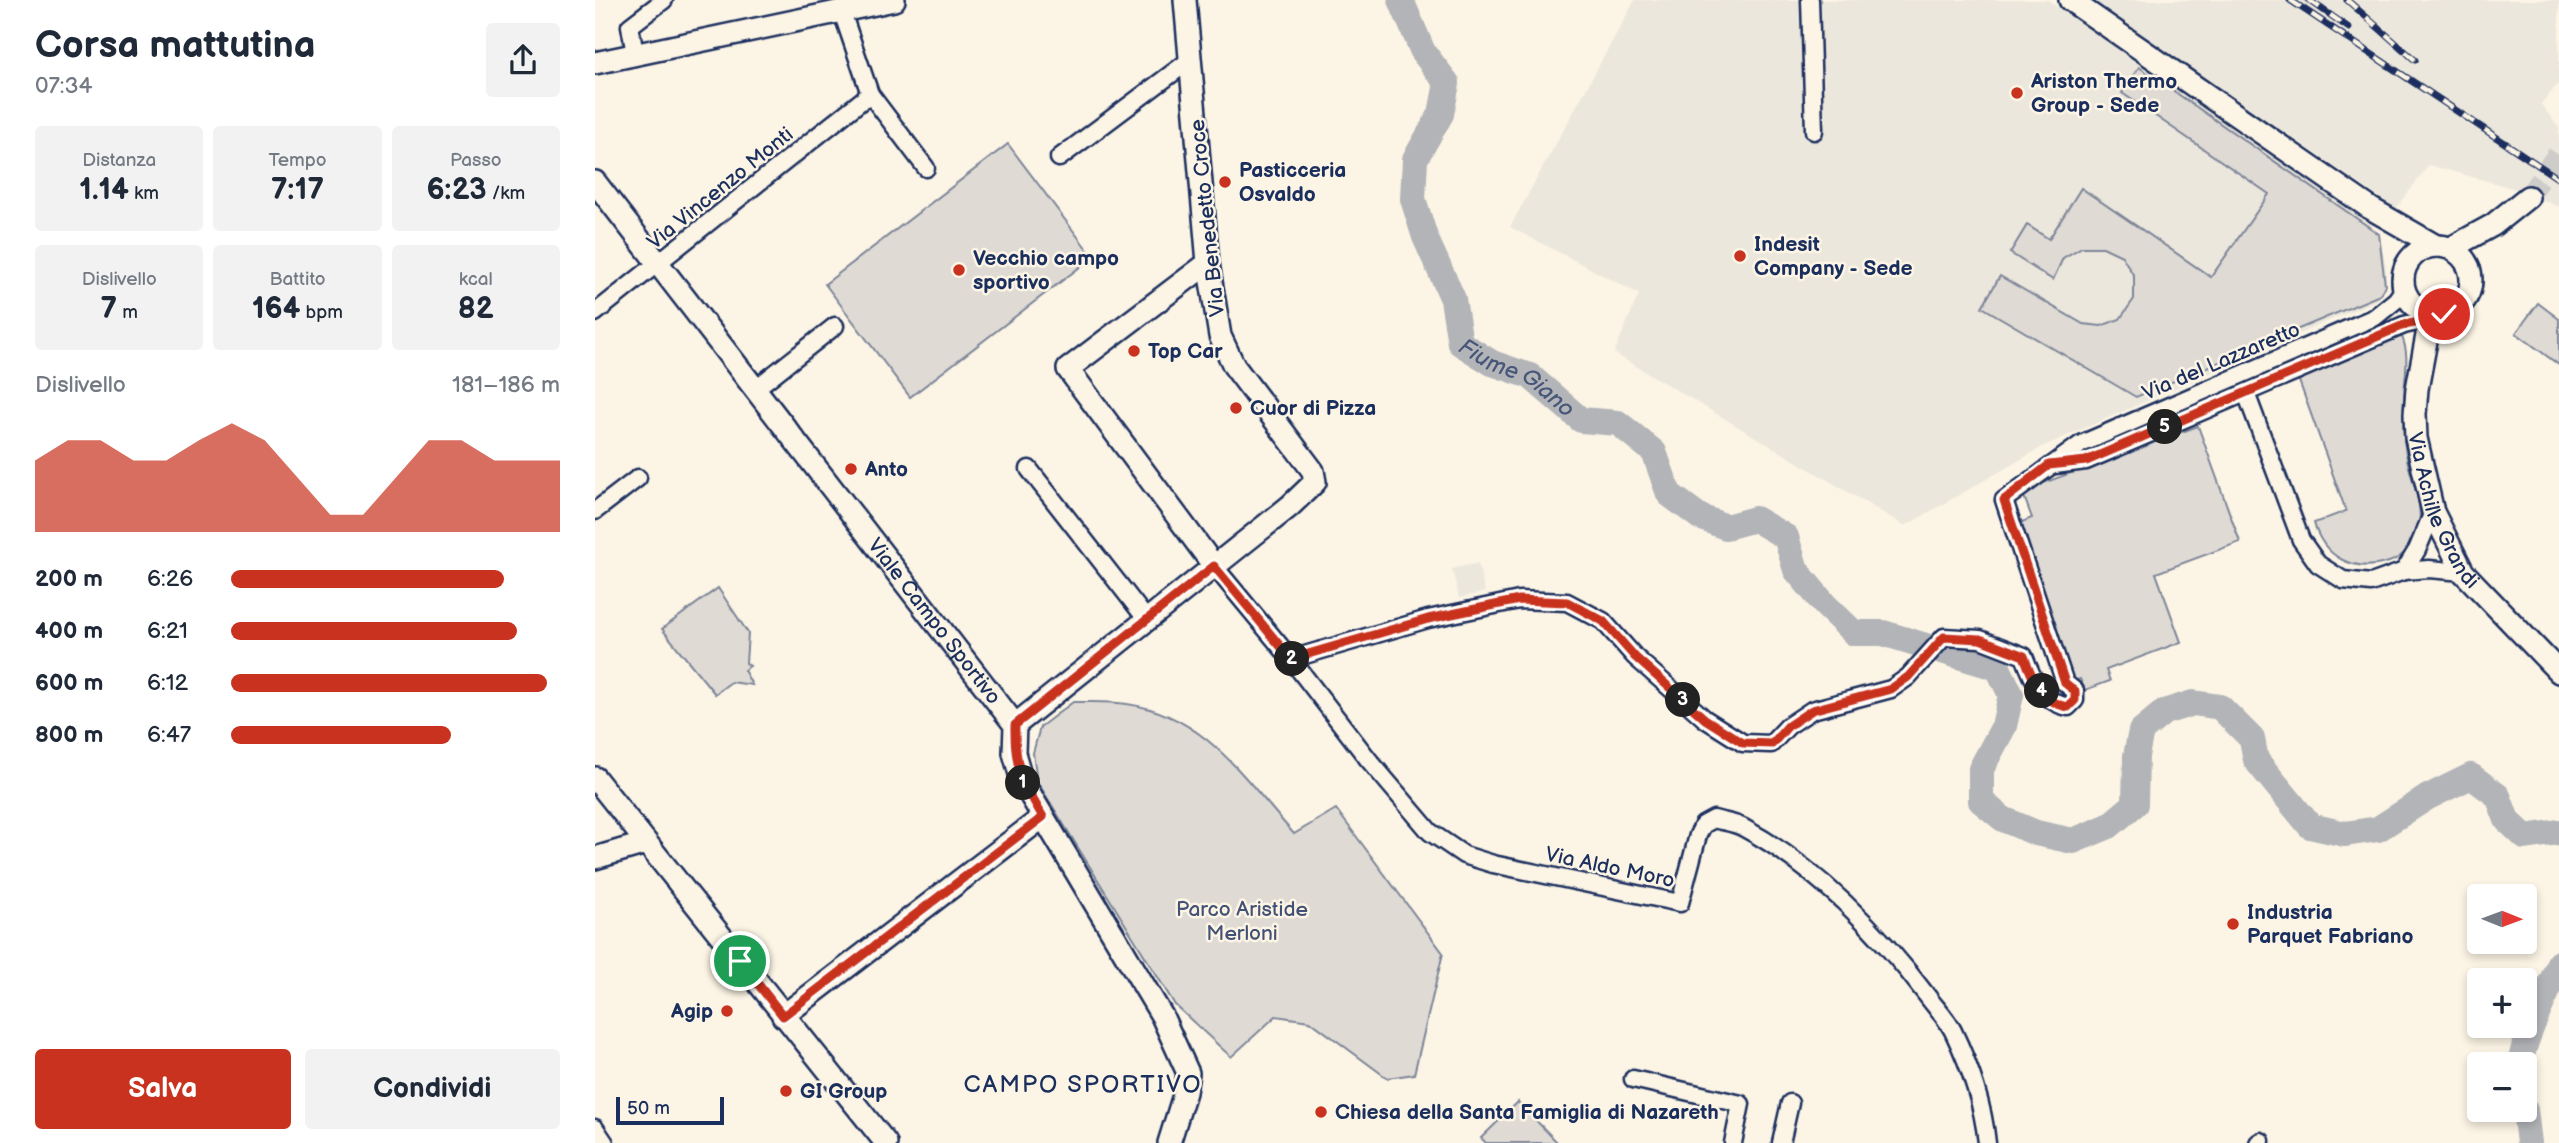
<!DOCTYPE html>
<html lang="it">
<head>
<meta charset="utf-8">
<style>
	:root { --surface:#fff; --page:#f2f2f3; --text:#1f2937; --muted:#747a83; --accent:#c8321e }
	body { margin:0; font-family:"Balsamiq Sans",sans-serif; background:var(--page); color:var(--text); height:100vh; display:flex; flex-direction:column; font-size:26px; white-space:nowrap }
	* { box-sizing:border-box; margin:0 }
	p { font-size:23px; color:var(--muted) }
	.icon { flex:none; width:38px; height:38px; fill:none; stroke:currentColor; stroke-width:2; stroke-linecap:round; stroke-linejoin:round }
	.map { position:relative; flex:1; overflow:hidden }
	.drawer { display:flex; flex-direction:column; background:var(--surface); width:595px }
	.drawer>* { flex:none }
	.needle { width:46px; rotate:91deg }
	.fabs { position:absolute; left:1872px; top:884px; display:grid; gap:14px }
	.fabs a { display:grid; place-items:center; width:70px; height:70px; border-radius:7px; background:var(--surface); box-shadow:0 4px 10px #0003; font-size:35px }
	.scale { position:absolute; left:21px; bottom:18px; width:108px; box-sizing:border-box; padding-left:7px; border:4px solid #1b2f5e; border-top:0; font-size:19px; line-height:24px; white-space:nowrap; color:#1b2f5e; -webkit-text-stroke:5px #fcf5e5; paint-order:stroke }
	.pin { position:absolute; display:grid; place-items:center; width:60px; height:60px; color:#fff; margin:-30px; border:4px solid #fff; border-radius:50%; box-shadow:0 2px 7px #0007 }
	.km { position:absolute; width:35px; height:35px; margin:-18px; border-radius:50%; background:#222; color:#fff; font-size:19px; line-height:35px; text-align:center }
	.round { display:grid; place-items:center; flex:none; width:74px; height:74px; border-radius:7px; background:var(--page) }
	.headline { display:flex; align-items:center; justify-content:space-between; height:119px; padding:0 35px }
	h1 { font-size:38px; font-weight:700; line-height:52px }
	.stats { display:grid; grid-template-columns:repeat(3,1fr); gap:10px; height:119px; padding:7px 35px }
	.stats div { display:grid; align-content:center; border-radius:7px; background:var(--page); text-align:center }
	.stats b { font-size:30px; font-weight:700 }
	.stats small { font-size:19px; font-weight:400 }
	.stats p { font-size:19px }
	.chart { height:196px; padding:14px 35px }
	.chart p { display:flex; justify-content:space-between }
	.chart svg { width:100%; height:126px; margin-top:7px; fill:var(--accent); opacity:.7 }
	.primary-button { display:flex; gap:14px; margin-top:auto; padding:14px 35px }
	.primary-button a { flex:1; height:80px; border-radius:7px; background:var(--accent); color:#fff; font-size:28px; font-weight:700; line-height:80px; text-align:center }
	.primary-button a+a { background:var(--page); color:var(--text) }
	ul { padding:0 35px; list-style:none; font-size:23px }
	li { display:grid; grid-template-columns:112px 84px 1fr; align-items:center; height:52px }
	li i { height:18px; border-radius:9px; background:var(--accent) }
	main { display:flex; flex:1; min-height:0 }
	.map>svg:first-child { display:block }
</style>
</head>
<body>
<main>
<section class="drawer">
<div class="headline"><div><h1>Corsa mattutina</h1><p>07:34</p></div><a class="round"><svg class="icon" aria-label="share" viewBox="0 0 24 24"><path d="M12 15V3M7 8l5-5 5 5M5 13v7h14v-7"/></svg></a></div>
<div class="stats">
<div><p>Distanza</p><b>1.14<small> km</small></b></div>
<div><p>Tempo</p><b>7:17</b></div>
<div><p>Passo</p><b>6:23<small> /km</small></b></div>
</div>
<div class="stats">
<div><p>Dislivello</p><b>7<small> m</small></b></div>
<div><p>Battito</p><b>164<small> bpm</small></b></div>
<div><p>kcal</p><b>82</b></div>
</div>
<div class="chart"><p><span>Dislivello</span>181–186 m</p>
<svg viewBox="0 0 160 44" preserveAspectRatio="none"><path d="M0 44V19L10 12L20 12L30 19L40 19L50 12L60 6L70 12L80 25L90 38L100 38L110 25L120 12L130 12L140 19L150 19L160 19V44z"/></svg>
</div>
<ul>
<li><b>200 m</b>6:26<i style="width:83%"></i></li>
<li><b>400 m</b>6:21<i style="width:87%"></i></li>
<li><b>600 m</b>6:12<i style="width:96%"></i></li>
<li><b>800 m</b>6:47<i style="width:67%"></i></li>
</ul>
<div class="primary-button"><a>Salva</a><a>Condividi</a></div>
</section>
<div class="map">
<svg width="1964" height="1143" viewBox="0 0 1964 1143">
	<rect width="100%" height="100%" fill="#fcf5e5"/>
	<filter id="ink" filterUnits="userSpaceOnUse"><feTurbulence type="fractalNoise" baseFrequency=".0143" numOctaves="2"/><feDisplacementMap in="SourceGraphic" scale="14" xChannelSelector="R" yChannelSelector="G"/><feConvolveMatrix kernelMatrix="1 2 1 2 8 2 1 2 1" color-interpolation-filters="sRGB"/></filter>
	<g filter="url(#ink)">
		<!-- built -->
		<g fill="#ece7dc">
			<polygon points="1040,0 1453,0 1778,226 1785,238 1791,268 1791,288 1784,299 1449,446 1310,526 1019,353 1044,294 915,227"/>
			<polygon points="1498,0 1964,0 1964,83 1946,104 1964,128 1964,207 1921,189 1834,165 1801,209"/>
			<polygon points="883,563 890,592 864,598 857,569"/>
		</g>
		<!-- green -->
		<g fill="#dfdbd4" stroke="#7d8599" stroke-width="2">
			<polygon points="1544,67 1784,234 1790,285 1785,295 1541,397 1387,307 1405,276 1488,324 1506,326 1525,319 1539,299 1539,276 1527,256 1508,247 1487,247 1468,258 1458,280 1415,253 1432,225 1454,239 1486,188 1616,277 1674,194 1527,93"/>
			<polygon points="413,144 498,257 315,397 230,284"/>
			<polygon points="1943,303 1964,319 1964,365 1921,333"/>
			<path d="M1803,335H1806C1816,354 1809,378 1809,399C1808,415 1808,431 1810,447C1813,478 1833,505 1821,537C1816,548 1806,558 1794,562C1759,573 1729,558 1719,523L1751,511L1703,378Z"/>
			<polygon points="1603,426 1645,542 1561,573 1586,642 1511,670 1515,681 1490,690 1485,679 1476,682 1419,525 1437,518 1427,491"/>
			<polygon points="123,588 153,633 151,663 155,666 149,670 157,685 136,682 120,694 67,629"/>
			<path d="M478,702C496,702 515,701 532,704C611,715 650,780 699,834L741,809L848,953L819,1074L792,1078L715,1021L681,1016L636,1057L580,1005L442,781L438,753L445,727Z"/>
			<polygon points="923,1102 963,1143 891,1143 886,1138"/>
		</g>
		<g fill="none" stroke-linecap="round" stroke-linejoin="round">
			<!-- river -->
			<g stroke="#b2b4b8" stroke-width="26">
				<path id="s1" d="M806,0L828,52L852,83L846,114L820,159L818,199L830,237L858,299L865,343L897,363L935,376L986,420L1023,423L1059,452L1074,494L1105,517L1131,527L1160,519L1191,537L1201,570L1230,605L1259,633H1288L1403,668L1416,695L1409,726L1386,769V801L1408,819L1441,833L1478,841L1514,826L1540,804L1541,756L1546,731L1569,712L1598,703L1625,707L1657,739L1661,760L1715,826L1750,834L1783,829L1833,797L1876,776L1903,796L1912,820L1930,837L1964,832"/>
				<path d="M1925,1064C1932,1028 1952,997 1964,963"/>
				<polyline points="1930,1110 1934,1143"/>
			</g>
			<!-- secondary-tunnel -->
			<polyline stroke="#cfcdca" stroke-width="21" stroke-dasharray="21 10" stroke-linecap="butt" points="1933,197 1964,152"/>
			<defs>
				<g id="street">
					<polyline points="1215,0 1219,131"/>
					<polyline points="247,12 275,94 331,168"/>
					<polyline points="40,54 35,26 69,0"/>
					<polyline points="464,158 595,60"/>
					<polyline points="0,313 275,94"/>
					<polyline points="160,389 240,326"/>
					<polyline points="1651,393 1706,540 1723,564 1748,580 1776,583 1809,571 1834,569 1868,572"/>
					<polyline points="1460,465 1491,461 1809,325 1835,319"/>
					<polyline points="434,469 552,620"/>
					<polyline points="0,511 43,478"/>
					<path d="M619,566L696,659L773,759L835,832L869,855L898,864L1085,903L1103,835L1108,825L1119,819C1129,822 1141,823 1149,828C1220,866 1285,933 1333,997C1341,1008 1352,1019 1358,1031C1375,1066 1388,1105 1392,1143"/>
					<polyline points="1809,571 1822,550 1838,512"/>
					<path d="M696,659L833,619L924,600L972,602L1008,621L1040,657L1110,719L1148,743L1176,744L1193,726L1217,710L1296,689L1313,677L1349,637L1385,639L1429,656C1437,678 1447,702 1473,707L1480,700V691L1470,683L1409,500L1486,444L1780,317L1801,300L1809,289"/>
					<polyline points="1038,1079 1146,1104 1138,1143"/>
					<polyline points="0,1128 10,1143"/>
					<polyline points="1186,1143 1195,1103"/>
					<polyline points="1663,1143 1666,1141"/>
				</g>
				<g id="secondary">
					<polyline points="1475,0 1775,208 1841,246"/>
					<polyline points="0,63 299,0"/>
					<path id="s2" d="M0,182L420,725L419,753L427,781L567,1016L593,1073L590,1092L574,1143"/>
					<circle cx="1842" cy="280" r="34"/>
					<polyline points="1856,248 1898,225 1933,197"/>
					<polyline points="613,263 473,369 619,566"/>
					<path id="s3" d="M1836,314L1822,389L1820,414L1821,438L1838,512L1868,572L1964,672"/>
					<polyline points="420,725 695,506 720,482 718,471 639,366 625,336 613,263 590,0"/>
					<polyline points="0,778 291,1143"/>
					<polyline points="0,858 51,843"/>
					<polyline points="188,1016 448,817"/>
				</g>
			</defs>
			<!-- street casing -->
			<use href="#street" stroke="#1b2f5e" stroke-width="21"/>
			<!-- secondary casing -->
			<use href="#secondary" stroke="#1b2f5e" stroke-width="26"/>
			<!-- street -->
			<use href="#street" stroke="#fcf5e5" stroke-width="16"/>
			<!-- secondary -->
			<use href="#secondary" stroke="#fcf5e5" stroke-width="21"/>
			<defs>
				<g id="rail">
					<polyline points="1695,0 1964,179"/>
					<polyline points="1714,0 1754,28"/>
					<polyline points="1752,0 1820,60"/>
				</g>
			</defs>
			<!-- rail casing -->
			<use href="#rail" stroke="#1b2f5e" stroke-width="7"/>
			<!-- rail -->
			<use href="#rail" stroke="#fcf5e5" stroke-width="4.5" stroke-dasharray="13" stroke-linecap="butt"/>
		</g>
	</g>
	<g fill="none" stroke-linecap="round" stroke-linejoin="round" filter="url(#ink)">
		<defs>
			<path id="route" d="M145,961L188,1016L448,817C427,781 419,767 420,725L619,566L696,659L833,619L924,600L972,602L1008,621L1040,657L1110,719L1148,743L1177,744L1193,726L1217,710L1296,689L1313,677L1349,637L1385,639L1429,656C1437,678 1447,703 1473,707L1480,700V691L1470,683L1409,500L1454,465L1491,461L1809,325L1835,320L1836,314H1849"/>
		</defs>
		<!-- route casing -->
		<use href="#route" stroke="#fff" stroke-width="14"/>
		<!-- route -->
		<use href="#route" stroke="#c8321e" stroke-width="9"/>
	</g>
	<!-- markers -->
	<g fill="#c8321e" stroke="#fcf5e5" stroke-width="2.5">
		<circle cx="1422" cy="93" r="7"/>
		<circle cx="630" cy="182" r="7"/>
		<circle cx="1145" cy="256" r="7"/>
		<circle cx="364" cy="270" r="7"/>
		<circle cx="539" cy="351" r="7"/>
		<circle cx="641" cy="408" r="7"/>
		<circle cx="256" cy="469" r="7"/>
		<circle cx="1638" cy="924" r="7"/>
		<circle cx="132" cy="1011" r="7"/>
		<circle cx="191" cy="1091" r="7"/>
		<circle cx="726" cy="1112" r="7"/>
	</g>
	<g text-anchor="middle" stroke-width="5" stroke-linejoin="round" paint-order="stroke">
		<!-- poi labels -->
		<g font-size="21" font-weight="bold" fill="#1b2f5e" stroke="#fcf5e5" text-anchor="start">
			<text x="1436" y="88">Ariston Thermo<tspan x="1436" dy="24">Group - Sede</tspan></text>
			<text x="644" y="177">Pasticceria<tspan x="644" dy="24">Osvaldo</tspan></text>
			<text x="1159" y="251">Indesit<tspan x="1159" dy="24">Company - Sede</tspan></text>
			<text x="378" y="265">Vecchio campo<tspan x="378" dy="24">sportivo</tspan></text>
			<text x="553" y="358">Top Car</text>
			<text x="655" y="415">Cuor di Pizza</text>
			<text x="270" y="476">Anto</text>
			<text x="1652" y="919">Industria<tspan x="1652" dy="24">Parquet Fabriano</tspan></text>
			<text x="118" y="1018" text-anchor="end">Agip</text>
			<text x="205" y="1098">GI Group</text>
			<text x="740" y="1119">Chiesa della Santa Famiglia di Nazareth</text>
		</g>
		<!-- street labels -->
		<g font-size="21" fill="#1b2f5e" stroke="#fcf5e5">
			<text transform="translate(125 188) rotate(-39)" y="7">Via Vincenzo Monti</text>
			<text transform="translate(612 218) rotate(-96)" y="7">Via Benedetto Croce</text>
			<text transform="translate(1626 361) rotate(-23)" y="7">Via del Lazzaretto</text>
			<text dy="7" stroke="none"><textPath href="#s3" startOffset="203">Via Achille Grandi</textPath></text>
			<text dy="7" stroke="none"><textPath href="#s2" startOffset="555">Viale Campo Sportivo</textPath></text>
			<text transform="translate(1015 867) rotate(12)" y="7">Via Aldo Moro</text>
		</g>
		<!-- park labels -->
		<g font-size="21" fill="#425176" stroke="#fcf5e5">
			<text x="647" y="916">Parco Aristide<tspan x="647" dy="24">Merloni</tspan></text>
		</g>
		<!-- water labels -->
		<g font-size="23" font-style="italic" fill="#485779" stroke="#fcf5e5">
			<text dy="8" stroke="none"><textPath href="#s1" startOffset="439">Fiume Giano</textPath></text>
		</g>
		<!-- quarter labels -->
		<g font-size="24" letter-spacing="2" fill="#1b2f5e" stroke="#fcf5e5">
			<text x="488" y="1092">CAMPO SPORTIVO</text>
		</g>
	</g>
</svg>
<div class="fabs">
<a><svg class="needle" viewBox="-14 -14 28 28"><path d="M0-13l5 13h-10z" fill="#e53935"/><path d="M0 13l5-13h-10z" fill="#747a83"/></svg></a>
<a>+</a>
<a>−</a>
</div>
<div class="scale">50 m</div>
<div class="pin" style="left:145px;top:961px;background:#1e9e55"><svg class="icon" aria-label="arrive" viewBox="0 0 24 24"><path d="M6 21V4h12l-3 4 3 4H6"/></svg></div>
<div class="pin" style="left:1849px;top:314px;background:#d93025"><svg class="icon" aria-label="check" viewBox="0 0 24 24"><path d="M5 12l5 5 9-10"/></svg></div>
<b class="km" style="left:428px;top:783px">1</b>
<b class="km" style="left:697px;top:659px">2</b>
<b class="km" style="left:1088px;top:700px">3</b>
<b class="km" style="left:1447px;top:691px">4</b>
<b class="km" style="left:1570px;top:427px">5</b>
</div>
</main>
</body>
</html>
